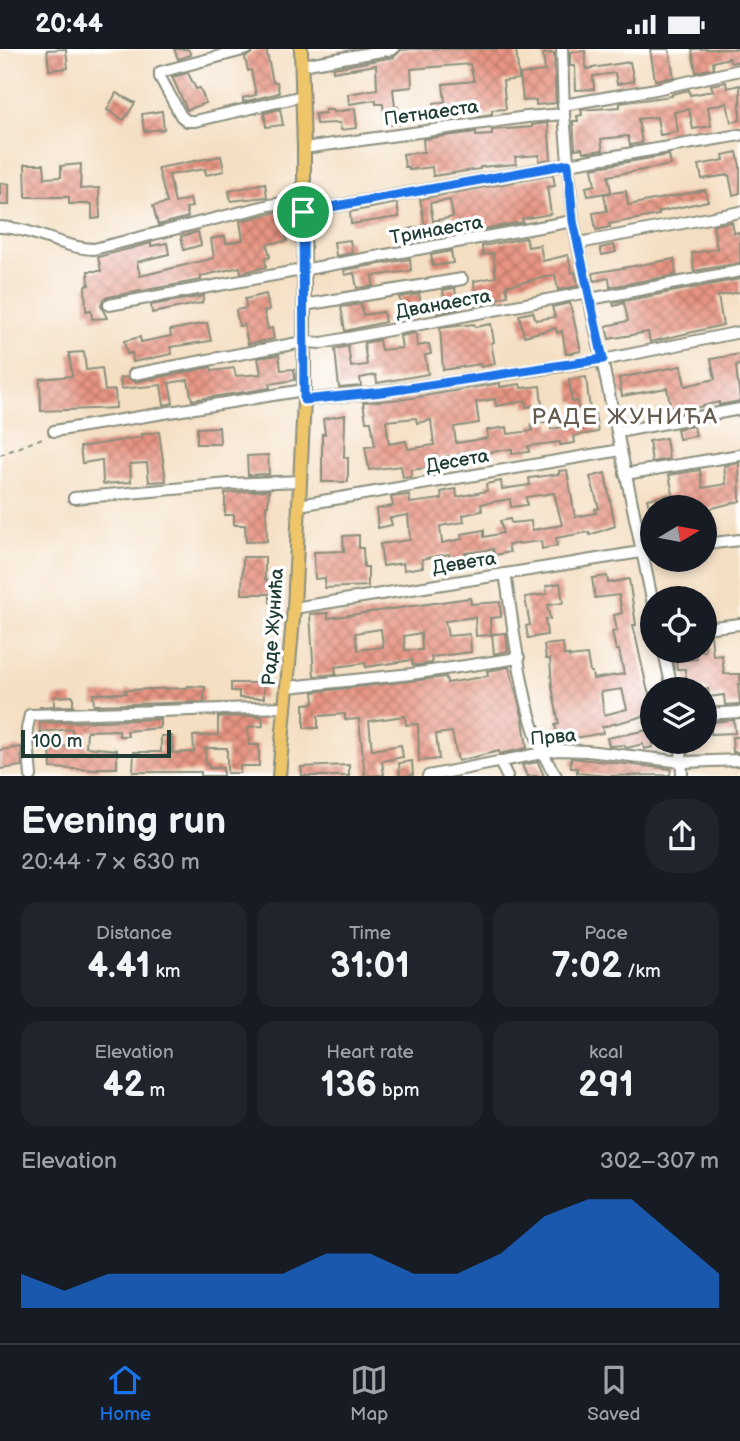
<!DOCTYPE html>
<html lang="en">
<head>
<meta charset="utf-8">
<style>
	:root { --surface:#171b24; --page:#20242c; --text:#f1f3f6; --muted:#9ea1a6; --line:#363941; --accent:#1a73e8 }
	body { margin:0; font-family:"Balsamiq Sans",sans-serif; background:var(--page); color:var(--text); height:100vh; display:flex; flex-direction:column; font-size:26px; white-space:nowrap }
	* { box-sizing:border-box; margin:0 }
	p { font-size:23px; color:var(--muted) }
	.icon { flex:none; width:38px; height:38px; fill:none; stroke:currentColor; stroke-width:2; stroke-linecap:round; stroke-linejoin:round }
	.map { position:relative; height:727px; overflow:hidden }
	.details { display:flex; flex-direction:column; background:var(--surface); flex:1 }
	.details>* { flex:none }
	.needle { width:46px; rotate:80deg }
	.controls { position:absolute; left:640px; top:446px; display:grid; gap:14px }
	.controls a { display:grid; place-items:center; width:77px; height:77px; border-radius:50%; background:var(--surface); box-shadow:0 4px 10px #0003; font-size:35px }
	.scale { position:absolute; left:21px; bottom:18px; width:150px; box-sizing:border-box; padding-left:7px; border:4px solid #1f3d34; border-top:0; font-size:19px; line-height:24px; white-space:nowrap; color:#1f3d34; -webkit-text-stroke:5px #fff; paint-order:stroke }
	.pin { position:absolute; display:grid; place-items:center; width:60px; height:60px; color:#fff; margin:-30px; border:4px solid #fff; border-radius:50%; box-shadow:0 2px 7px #0007 }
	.round { display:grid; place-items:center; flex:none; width:74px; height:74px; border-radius:28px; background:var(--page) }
	.headline { display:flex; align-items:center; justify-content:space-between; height:119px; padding:0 21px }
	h1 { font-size:38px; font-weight:800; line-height:52px }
	.figures { display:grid; grid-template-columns:repeat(3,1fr); gap:10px; height:119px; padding:7px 21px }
	.figures div { display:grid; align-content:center; border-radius:18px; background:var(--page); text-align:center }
	.figures b { font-size:35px; font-weight:800 }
	.figures small { font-size:19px; font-weight:400 }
	.figures p { font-size:19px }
	.chart { height:196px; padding:14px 21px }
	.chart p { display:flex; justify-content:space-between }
	.chart svg { width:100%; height:126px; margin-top:7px; fill:var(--accent); opacity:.7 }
	.status { display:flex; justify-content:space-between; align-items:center; height:49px; padding:0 35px; background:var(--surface); direction:ltr }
	.status svg { height:19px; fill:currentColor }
	.menu { display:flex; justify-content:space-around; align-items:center; height:98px; border-top:2px solid var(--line); background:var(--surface); font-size:19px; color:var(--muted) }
	.menu a { display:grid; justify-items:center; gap:4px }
	.menu .selected { color:var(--accent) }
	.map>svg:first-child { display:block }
</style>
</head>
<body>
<div class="status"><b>20:44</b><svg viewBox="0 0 49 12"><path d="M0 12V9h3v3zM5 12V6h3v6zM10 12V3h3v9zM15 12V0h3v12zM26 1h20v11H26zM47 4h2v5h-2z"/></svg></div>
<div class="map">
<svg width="740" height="727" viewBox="0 0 740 727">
	<defs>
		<pattern id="building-cross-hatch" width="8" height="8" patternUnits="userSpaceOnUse" patternTransform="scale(1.75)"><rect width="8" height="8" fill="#e89482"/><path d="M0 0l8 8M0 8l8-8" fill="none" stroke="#bb7a6b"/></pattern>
	</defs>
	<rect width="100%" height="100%" fill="#fff"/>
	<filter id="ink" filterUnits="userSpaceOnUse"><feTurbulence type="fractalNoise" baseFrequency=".0143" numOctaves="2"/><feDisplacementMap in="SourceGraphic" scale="14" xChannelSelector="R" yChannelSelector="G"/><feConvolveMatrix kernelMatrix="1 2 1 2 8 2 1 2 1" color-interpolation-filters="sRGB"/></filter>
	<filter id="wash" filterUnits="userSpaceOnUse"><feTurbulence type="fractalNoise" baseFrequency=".00686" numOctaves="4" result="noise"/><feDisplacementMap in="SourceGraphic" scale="28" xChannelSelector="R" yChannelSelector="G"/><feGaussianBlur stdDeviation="1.57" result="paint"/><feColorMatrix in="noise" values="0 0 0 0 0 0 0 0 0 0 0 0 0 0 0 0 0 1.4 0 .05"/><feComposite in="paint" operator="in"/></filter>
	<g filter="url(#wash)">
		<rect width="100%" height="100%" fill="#f4dfc3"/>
		<g id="blocks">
			<!-- building -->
			<g fill="url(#building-cross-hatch)" fill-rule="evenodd">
				<polygon points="66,0 68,19 49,21 47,1"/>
				<polygon points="174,0 188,0 191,6 178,10"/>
				<polygon points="266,0 273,33 277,33 279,44 243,53 243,49 256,46 251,21 248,22 245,9 254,2"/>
				<polygon points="413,0 516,0 519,30 503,32 506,60 492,61 492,65 479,67 479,63 447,67 447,62 435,64 434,54 445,53 443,35 474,32 470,15 411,20 412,38 393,40 395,58 398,58 400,75 385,76 383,55 376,55 376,51 349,55 348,45 377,40 376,16 333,23 333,19 394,8 401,1"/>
				<polygon points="650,0 669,0 674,28 655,31"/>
				<polygon points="692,0 740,0 740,12 731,14 729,9 713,13 714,19 696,23"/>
				<polygon points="585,2 586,20 630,13 634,32 617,35 615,24 593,27 594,40 576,41 575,17 570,17 570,3"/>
				<polygon points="554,4 556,54 536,56 536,51 523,52 520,25 545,22 543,5"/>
				<polygon points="188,24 196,40 200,39 206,54 187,61 172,28"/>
				<polygon points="726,33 727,39 740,36 740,71 731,73 727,54 708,58 711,77 693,80 689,60 674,63 678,83 660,86 657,68 638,70 642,94 630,96 628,87 601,90 603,101 589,103 583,103 582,99 575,100 573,72 578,72 577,67 582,66 581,61 620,58 620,54 672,47 672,45 689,41 690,46 713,42 711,36"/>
				<polygon points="116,44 135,54 124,71 107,61"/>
				<polygon points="280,60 283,76 266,78 264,64"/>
				<polygon points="355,60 357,79 341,81 340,74 336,74 316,75 315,65 325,64 325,61 333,61 333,63"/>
				<polygon points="162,62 164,80 144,82 142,65"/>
				<polygon points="548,74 551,110 539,112 539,106 515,108 516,115 480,118 480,120 433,127 432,118 409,121 409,118 405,118 403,105 424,103 423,90 476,83 476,87 492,86 492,81 532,78 532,76"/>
				<polygon points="737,103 740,117 740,144 733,146 729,126 702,130 699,116 724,111 723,106"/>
				<polygon points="669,106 671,116 608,127 611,143 588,147 586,138 595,136 592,119"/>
				<polygon points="221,107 224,122 206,126 205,120 169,126 175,154 190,150 192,158 186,159 188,168 158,176 153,157 167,154 158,119"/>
				<polygon points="25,115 44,115 45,129 61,128 61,117 81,115 80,140 99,139 100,169 92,170 92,155 69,155 69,148 26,148"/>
				<path d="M553,126L555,137L547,138L551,165L522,170L523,173L478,181V178L451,182L452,186L411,193L409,180L425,177L420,150ZM450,151L453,168L433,172L430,154Z"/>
				<polygon points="0,134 9,135 9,156 0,156"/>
				<polygon points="265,134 267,148 231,152 229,142"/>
				<polygon points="705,141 708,152 658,163 659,166 609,175 610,178 596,181 593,164 607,162 604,145 626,142 628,156"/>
				<polygon points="397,154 399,168 351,175 350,163"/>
				<polygon points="281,162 287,192 267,195 270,208 265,209 266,218 241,224 240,218 201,227 201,231 108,248 103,250 101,257 107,269 92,270 91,261 86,262 85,237 89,236 88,222 101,222 98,208 151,194 151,197 167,194 169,205 137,213 140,227 214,209 211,190 225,187 226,194 243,191 240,172"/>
				<polygon points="732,173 734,184 739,183 740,190 740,214 694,222 692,204 717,200 713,176"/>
				<polygon points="198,183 201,196 184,201 181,187"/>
				<polygon points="526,189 528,198 540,196 543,212 568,206 572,224 575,223 578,237 558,241 555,226 506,237 508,247 497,249 498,252 476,256 474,232 496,228 493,204 483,206 482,197"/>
				<polygon points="350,191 352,204 336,207 334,193"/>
				<polygon points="614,196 616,203 602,206 600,199"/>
				<polygon points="451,202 453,214 433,217 431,206"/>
				<polygon points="410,210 411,222 372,227 373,237 357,239 354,224 345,226 344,221"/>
				<polygon points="674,210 676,226 610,238 609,229 594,232 593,224"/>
				<polygon points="740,230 740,243 718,247 723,276 650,293 648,283 609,290 606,277 628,272 624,254 614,257 613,254"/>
				<polygon points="455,239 458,260 437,264 435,251 444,250 443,241"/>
				<polygon points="266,245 269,261 264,262 268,280 272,279 274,290 248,295 244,276 239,277 236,261 246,259 245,250"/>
				<polygon points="419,245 421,254 402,258 399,248"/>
				<polygon points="204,247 202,254 152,264 151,256"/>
				<polygon points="570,254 581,302 566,305 562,282 557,284 556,279 524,287 519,266 533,263 536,271 555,268 552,258"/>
				<polygon points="361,255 363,266 383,263 385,273 345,282 341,258"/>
				<polygon points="207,274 211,292 170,298 172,305 133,313 132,304 127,305 124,292 140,288 141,293 171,287 170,281"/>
				<polygon points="474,275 475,278 491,275 494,293 491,294 495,315 481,318 480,315 443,321 440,279"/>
				<polygon points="416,284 417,297 429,295 431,305 425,306 428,325 377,334 376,326 360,329 361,337 339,339 335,300 348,297 351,318 367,316 364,294 379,291 381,301 402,299 400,287"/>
				<polygon points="84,303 86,321 102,319 105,342 115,341 116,359 41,362 40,330 72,327 69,304"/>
				<polygon points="740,305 740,316 736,317 740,352 719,356 719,353 672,365 667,339 622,347 619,329 681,317 685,337 715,330 711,310"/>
				<polygon points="279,306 281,321 294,320 295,331 269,335 270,339 192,351 188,331 169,334 173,354 164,356 161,336 121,340 120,329 127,328 135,333 211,318 212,322 234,319 236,327 261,325 258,309"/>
				<path d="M586,328L590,361L594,360L598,383L574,387L575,394L560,396V393L528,397L529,403L512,405V400L481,404L482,410L466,412L465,405L432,410L433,418L411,421V428L403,429L401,417L369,421L365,398L375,397L371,372H366L363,353L406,350L500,334V338L520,335L521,339L540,337L542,356L526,358V352L496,357L495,350L476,353L479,374L454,378L456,394L488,389L487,381L507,378L508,385L532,382L531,375L550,373L551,380L581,375L577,352L572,353L569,330ZM416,369L417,374L431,371L434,396L408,400L406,392L389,395L386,372Z"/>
				<polygon points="345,366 344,409 348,409 348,433 322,433 322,385 325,385 323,370"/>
				<polygon points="694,377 696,387 679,390 677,380"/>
				<polygon points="219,378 220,395 197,395 197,379"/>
				<polygon points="159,383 166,432 149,433 147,414 130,415 131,433 103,435 102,411 82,414 80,398 142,388 141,385"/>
				<polygon points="666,389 669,410 652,413 649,392"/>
				<polygon points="268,406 269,425 248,426 247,407"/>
				<polygon points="739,414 740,452 705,461 705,458 649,458 647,450 673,445 669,426 700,421 703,439 726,435 724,417"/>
				<path d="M567,421L575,468L596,464L595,460L599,459L590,428L605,424L615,477L590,486L589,483L556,489L557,497L542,500L541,492L508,496L510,503L495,506L493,500L465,504L466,510L451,513L449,505L422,510L423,518L404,521L403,514L383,517L380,495L410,491L408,466L390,469L392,476L378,479L376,460L393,457L391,448L409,446L410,454L442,450L441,443L456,440L457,448L487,442L486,435L501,432L502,440L530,436L529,429L559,425V422ZM554,444L562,476L532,481L531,472L511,474L510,470L500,472L503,484L484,488V481L461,485L462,490L442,494L440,477L464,473L463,466L482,462L481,455L510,450L511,458L527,456L526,448Z"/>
				<polygon points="269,441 268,456 266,456 267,492 246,493 245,476 234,476 234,466 225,466 225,444"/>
				<polygon points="359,486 359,499 363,499 364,518 368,518 368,537 325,539 325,529 315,530 314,503 344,502 343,487"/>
				<polygon points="243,508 265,508 265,531 280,531 279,553 270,553 270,545 242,545"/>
				<path d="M607,527L608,534L629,530L636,576H633L647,639L652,651H649L652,665L602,678L603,684L559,692L555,676L559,675L552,638L550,610H546L544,596L563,594L564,606H569V608L587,606L590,623H592L593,630L624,625L619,601H616L612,583L617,582L614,566L622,564L619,546L595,549L592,529ZM622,640L627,660L604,666L601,643Z"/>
				<polygon points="560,534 563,554 547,556 550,570 545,570 547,586 528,589 526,577 530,576 525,548 547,545 546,537"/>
				<path d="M470,549L471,555L500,553L501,568L490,569L491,586L476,587L475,568L445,572L448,587L470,585L471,603L431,608L432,614L419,616H413L412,611L366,618L365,614L335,618L336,625L314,627L310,565L328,564V569ZM381,580L383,598L358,601L355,584ZM421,584L422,601H405L404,587Z"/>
				<polygon points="506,584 508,602 494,605 492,585"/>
				<polygon points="711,586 713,607 722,606 724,625 740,625 740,635 738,635 740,655 725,656 724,646 709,648 708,640 688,640 685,620 677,620 676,612 697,610 696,602 705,602 705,587"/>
				<polygon points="509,618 523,670 527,699 499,705 499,702 458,712 452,683 436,685 439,710 419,712 418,675 406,676 405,667 369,672 372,701 401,696 403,708 382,712 384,726 365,727 359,670 345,671 345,665 318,667 318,679 304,679 304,655 314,654 313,643 446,628 447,634 488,627 487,622"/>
				<polygon points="231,634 264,634 264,649 239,649 239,642 231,642"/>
				<polygon points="188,637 205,638 204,653 94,656 93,645 126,644 125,641 187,639"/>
				<polygon points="73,647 73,657 39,658 54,657 54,648"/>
				<polygon points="262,667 263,677 248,678 249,696 259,696 259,717 240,717 240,724 227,724 227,699 205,699 206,715 208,715 209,719 223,719 223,727 201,727 201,723 133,723 134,703 161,703 161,687 172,687 172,704 194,703 193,687 218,686 218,668"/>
				<polygon points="160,670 160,679 127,682 128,687 119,687 119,681 87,682 86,698 117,701 117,719 98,719 98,721 51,719 50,698 72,697 72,680 40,683 40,674"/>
				<polygon points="734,671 735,684 711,685 711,673"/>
				<polygon points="653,680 653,698 644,700 643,695 627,699 623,696 609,697 607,689"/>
				<polygon points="732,688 740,688 740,703 733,703"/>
				<polygon points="21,698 22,717 0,720 0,701"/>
				<polygon points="571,709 671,720 670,726 608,727 577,724 577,719 571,719"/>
				<polygon points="412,712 413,726 400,727 399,714"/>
				<polygon points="538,713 544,727 527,727 522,716"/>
				<polygon points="349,716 349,727 302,727 301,718"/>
			</g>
		</g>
	</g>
	<g filter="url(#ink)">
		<use href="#blocks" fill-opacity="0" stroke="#8a8e7c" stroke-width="2"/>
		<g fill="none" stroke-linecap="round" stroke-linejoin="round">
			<defs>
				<g id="minor">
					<polyline points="247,0 160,23 160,28 181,67 187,72 195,72 303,47"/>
					<polyline points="562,0 564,65 573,172 653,555"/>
					<polyline points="302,16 393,0"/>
					<polyline points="563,56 656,40 740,21"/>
					<polyline points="304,99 527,68 564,65"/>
					<polyline points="303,163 568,115 740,86"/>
					<path d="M0,178C33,179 62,199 94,200L270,156L303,151"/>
					<polyline points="579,194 740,163"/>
					<polyline points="590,250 740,222"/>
					<polyline points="109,256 573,172"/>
					<polyline points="304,256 462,230"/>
					<polyline points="134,325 303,293 322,294 588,243"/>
					<polyline points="304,351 381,343 603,311 740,283"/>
					<polyline points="54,382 304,341"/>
					<polyline points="618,383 740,360"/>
					<polyline points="625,425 740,406"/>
					<polyline points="74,449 229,435 301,432"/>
					<polyline points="299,456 621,401"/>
					<polyline points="705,495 740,491"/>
					<path d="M505,525C515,583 522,679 556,727"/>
					<polyline points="294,559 653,501"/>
					<polyline points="705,579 740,575"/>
					<polyline points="664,602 672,640"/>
					<polyline points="288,638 411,625 519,609"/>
					<polyline points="705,665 740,663"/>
					<polyline points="681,693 682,727"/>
					<polyline points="500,713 507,727"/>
					<polyline points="31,727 27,680 30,666 285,658"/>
					<polyline points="428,727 557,701 587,702 683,713 740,711"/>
				</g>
				<polyline id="major" points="279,727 294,559 304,351 304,99 301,0"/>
			</defs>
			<!-- minor casing -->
			<use href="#minor" stroke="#8a8e7c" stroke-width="14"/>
			<!-- major casing -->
			<use href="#major" stroke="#8a8e7c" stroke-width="16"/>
			<!-- path -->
			<polyline stroke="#8a8e7c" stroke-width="2" stroke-dasharray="5 5" stroke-linecap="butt" points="0,406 45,388"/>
			<!-- minor -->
			<use href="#minor" stroke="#fff" stroke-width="10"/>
			<!-- major -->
			<use href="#major" stroke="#eec569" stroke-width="12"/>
		</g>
	</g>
	<g fill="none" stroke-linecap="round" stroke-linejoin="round" filter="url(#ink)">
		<defs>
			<polygon id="route" points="568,115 573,172 603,310 382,343 304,351 303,163"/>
		</defs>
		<!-- route casing -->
		<use href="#route" stroke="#fff" stroke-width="14"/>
		<!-- route -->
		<use href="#route" stroke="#1a73e8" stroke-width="9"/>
	</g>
	<g text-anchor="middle" stroke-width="7" stroke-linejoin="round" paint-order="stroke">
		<!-- street labels -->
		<g font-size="19" fill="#1f3d34" stroke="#fff">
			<text transform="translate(431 63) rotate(-8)" y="7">Петнаеста</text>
			<text transform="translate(436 180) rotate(-10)" y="7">Тринаеста</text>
			<text transform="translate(443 254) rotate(-10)" y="7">Дванаеста</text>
			<text transform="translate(457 411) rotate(-10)" y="7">Десета</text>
			<text transform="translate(464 513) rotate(-9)" y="7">Девета</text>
			<text transform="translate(272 578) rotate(-86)" y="7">Раде Жунића</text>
			<text transform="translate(553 687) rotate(-5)" y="7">Прва</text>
		</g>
		<!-- quarter labels -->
		<g font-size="23" letter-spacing="2" fill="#655b4f" stroke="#fff">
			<text x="625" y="375">РАДЕ ЖУНИЋА</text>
		</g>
	</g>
</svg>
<div class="controls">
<a><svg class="needle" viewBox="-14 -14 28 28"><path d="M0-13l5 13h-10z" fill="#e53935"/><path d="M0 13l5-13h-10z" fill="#9ea1a6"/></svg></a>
<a><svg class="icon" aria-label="locate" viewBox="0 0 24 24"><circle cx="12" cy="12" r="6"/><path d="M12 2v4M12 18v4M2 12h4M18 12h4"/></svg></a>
<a><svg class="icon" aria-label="layers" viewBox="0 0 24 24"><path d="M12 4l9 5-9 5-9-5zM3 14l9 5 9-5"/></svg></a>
</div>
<div class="scale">100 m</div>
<div class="pin" style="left:303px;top:163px;background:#1e9e55"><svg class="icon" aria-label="arrive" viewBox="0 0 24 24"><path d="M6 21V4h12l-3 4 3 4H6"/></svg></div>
</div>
<section class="details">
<div class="headline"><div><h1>Evening run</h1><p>20:44 · 7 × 630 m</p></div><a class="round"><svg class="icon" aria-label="share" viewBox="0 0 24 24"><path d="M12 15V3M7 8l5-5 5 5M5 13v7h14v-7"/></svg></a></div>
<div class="figures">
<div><p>Distance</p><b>4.41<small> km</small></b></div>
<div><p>Time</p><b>31:01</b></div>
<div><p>Pace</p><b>7:02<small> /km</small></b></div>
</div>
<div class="figures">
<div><p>Elevation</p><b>42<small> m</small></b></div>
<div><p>Heart rate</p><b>136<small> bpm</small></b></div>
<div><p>kcal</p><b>291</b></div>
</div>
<div class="chart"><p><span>Elevation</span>302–307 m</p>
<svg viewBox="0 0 160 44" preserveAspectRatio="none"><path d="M0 44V32L10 38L20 32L30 32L40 32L50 32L60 32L70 25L80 25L90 32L100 32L110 25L120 12L130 6L140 6L150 19L160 32V44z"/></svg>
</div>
</section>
<nav class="menu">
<a class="selected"><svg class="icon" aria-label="home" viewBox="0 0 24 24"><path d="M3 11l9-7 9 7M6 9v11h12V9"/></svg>Home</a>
<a><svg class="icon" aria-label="map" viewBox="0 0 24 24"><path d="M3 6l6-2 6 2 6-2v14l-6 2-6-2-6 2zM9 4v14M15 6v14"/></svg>Map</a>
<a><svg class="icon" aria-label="saved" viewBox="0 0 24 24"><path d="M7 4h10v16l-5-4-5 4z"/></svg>Saved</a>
</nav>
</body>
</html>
